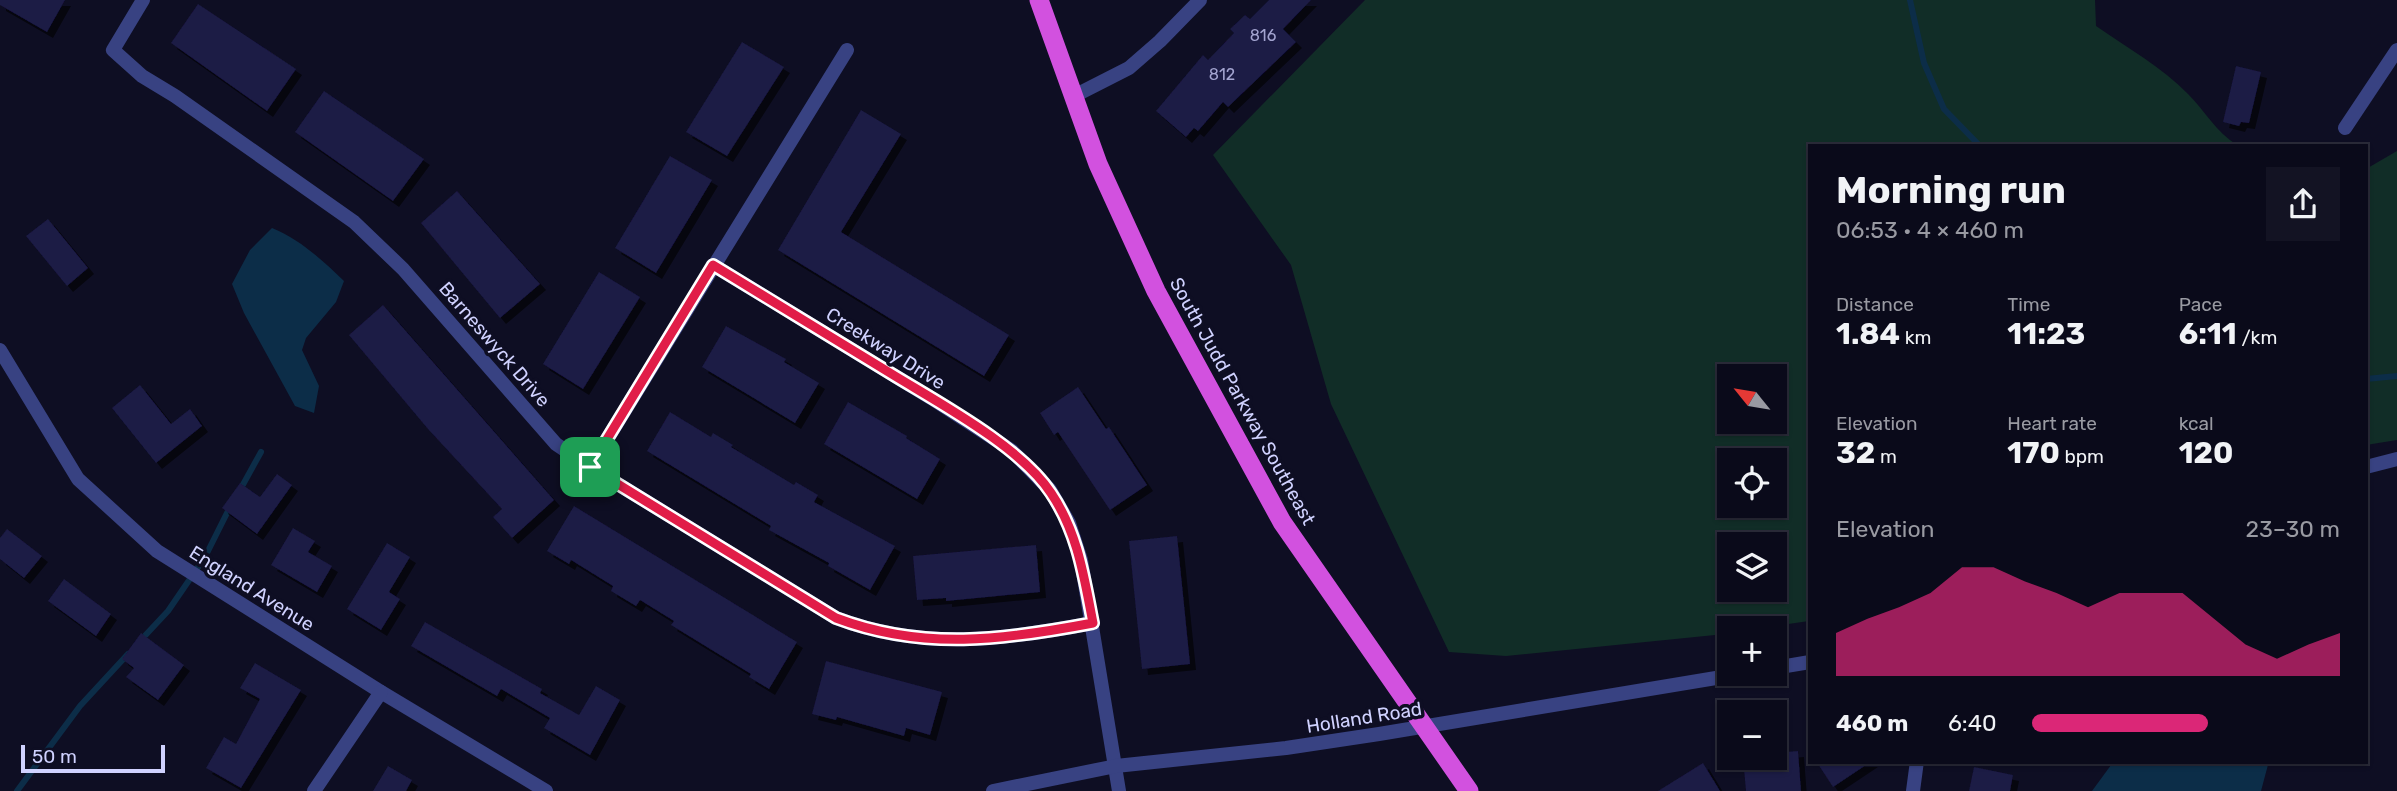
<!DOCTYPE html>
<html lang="en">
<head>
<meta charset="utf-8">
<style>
	:root { --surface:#0a0a1a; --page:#131323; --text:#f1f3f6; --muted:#999aa2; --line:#2a2b39; --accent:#db2777 }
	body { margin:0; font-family:Rubik,sans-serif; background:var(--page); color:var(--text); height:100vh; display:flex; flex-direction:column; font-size:26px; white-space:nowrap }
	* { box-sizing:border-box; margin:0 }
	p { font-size:23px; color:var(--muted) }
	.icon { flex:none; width:38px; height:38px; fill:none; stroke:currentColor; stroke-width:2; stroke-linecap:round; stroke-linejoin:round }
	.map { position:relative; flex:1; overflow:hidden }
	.drawer { position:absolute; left:1808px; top:144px; width:560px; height:620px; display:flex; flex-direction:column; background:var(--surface); border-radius:0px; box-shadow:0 2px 5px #0004,0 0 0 2px var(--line) }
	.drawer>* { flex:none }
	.needle { width:46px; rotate:300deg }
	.fabs { position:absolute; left:1717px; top:364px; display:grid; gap:14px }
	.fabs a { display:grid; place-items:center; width:70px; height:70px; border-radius:0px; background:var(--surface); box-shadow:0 2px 5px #0004,0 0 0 2px var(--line); font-size:35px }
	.scale { position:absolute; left:21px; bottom:18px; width:144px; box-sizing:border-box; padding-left:7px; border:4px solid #d0d2ff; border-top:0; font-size:19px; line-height:24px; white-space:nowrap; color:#d0d2ff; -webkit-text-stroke:5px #0e0e23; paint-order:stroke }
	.pin { position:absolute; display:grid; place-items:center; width:60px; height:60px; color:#fff; margin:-30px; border-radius:14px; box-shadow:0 4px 10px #0006 }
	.round { display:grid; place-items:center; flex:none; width:74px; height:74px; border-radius:0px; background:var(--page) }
	.head { display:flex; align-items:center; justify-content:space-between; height:119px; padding:0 28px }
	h1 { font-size:38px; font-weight:700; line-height:52px }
	.stats { display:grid; grid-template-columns:repeat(3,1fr); gap:10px; height:119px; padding:7px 28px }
	.stats div { display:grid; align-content:center }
	.stats b { font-size:30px; font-weight:700 }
	.stats small { font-size:19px; font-weight:400 }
	.stats p { font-size:19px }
	.chart { height:196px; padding:14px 28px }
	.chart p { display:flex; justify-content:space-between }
	.chart svg { width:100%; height:126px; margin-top:7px; fill:var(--accent); opacity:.7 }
	ul { padding:0 28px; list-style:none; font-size:23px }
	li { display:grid; grid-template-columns:112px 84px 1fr; align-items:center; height:52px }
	li i { height:18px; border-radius:9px; background:var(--accent) }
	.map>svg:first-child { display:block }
</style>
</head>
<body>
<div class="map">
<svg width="2397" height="791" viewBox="0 0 2397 791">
	<defs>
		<filter id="shadow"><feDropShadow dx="6" dy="6" stdDeviation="0" flood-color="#0009"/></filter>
	</defs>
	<rect width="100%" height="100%" fill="#0e0e23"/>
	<!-- green -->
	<g fill="#112d27" fill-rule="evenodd">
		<path d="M1365,0H2095L2096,26C2126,47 2162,67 2188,94C2205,111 2216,132 2237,145H1810L1809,621L1762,628H1729V633L1715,635L1506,656L1449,652L1331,404L1291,265L1213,155ZM1729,376H1774V422H1729ZM1729,460H1774V506H1729ZM1729,544H1774V590H1729Z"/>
		<polygon points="2397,151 2397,440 2366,445 2366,169"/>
	</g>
	<!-- water -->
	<g fill="#0c2d48">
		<path d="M272,228C301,240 322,260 344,281L336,302L306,338L302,350L319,386L314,413L295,406L244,313L232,284L250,250Z"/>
		<polygon points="2114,761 2269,761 2261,791 2092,791"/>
	</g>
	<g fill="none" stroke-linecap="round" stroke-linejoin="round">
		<!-- stream -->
		<g stroke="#0c2d48" stroke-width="6">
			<polyline points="1910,0 1924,63 1944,109 1979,145"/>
			<polyline points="2366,379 2397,376"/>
			<polyline points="240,490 261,452"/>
			<polyline points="140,641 168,611 205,557 231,505"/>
			<polyline points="17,791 80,706 128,654"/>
		</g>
	</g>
	<!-- building -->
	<g fill="#1b1a44" filter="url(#shadow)">
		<polygon points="0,0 65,0 47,32 0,5"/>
		<polygon points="1269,0 1311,0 1283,29 1296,42 1228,107 1223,102 1198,131 1194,128 1186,137 1156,111 1203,55 1208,60 1234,33 1230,29 1245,15 1250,19"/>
		<polygon points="198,4 296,69 267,111 171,43"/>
		<polygon points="742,42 784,67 727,156 686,132"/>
		<polygon points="2236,66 2261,72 2249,123 2241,122 2239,126 2223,122"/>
		<polygon points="324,91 424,159 393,201 295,132"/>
		<polygon points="861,110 901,134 841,232 1009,335 984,376 778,250"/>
		<polygon points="670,156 712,180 656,273 615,248"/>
		<polygon points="457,191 540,284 500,318 421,223"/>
		<polygon points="48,219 88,268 67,286 26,236"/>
		<polygon points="599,272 640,297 583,389 543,364"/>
		<polygon points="383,305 554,500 512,538 493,517 502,509 428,429 349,335"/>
		<polygon points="726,326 786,359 784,362 819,383 795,423 702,367"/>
		<polygon points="140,385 171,424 190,409 202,426 156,463 112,408"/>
		<polygon points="1078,387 1106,429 1109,427 1147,485 1110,510 1058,432 1054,435 1040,413"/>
		<polygon points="848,402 907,436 906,438 940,459 917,499 824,444"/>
		<polygon points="670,412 711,437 713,433 733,445 731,447 794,485 796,482 818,495 814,502 895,546 870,590 828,566 829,563 769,530 771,526 647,451"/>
		<polygon points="277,474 292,485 257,534 222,508 240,483 260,497"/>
		<polygon points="574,506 797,642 769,689 749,677 751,674 671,625 674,621 640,600 636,606 611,591 613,586 571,560 569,564 547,551"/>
		<polygon points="293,528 315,541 308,552 332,566 317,592 271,565"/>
		<polygon points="7,529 42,556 24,578 0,559 0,538"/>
		<polygon points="1177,536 1190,664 1142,669 1129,541"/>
		<polygon points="387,543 410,557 389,592 400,599 381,630 347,609"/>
		<polygon points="1036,545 1040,592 946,601 946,598 917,600 913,556"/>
		<polygon points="64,579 111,614 96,636 48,601"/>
		<polygon points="425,622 542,689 540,693 579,715 596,686 620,700 590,755 544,728 550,718 501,689 497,696 411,646"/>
		<polygon points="141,633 184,665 158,700 126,677 134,668 122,659"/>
		<polygon points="826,661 942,692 930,735 906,728 904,736 837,717 836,720 812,714"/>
		<polygon points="255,663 301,690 241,788 206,768 224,737 236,744 260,699 240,688"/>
		<polygon points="1798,751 1801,791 1746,791 1743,758 1774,758 1774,753"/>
		<polygon points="1816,761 1872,761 1833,787"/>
		<polygon points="1703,763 1720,791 1658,791"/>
		<polygon points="388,766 412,780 406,791 373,791"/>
		<polygon points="1974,767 2013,775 2010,791 1969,791"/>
	</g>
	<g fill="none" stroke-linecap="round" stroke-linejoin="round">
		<!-- minor -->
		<g stroke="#384282" stroke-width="14">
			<path d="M143,0L113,50L142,76L175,96L354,222L403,269L556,444L590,467L836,618C923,651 1004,640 1093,623"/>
			<polyline points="1074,96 1129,68 1160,41 1200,0"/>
			<polyline points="2345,128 2397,50"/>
			<polyline points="713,265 931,398 1011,450 1050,490 1069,523 1081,560 1119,791"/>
			<polyline points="0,350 78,479 157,551 381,692 546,791"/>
			<polyline points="590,467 847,50"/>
			<polyline points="2366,467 2397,459"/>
			<polyline points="1774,668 1810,662"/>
			<polyline points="314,791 381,692"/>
			<polyline points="993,791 1116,766 1286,748 1379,734 1740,674"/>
			<polyline points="1913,791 1917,761"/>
		</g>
		<!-- trunk -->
		<polyline stroke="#d251df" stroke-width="19" points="1039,0 1098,164 1156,291 1282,522 1469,791"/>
	</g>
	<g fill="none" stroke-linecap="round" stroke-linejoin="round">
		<defs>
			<path id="route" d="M713,265C774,302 834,339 895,376C941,404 1022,448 1051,493C1078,533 1084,577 1093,623C1004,640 923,651 836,618L590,467Z"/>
		</defs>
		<!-- route casing -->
		<use href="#route" stroke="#fff" stroke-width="14"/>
		<!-- route -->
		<use href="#route" stroke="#e11d48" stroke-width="9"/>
	</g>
	<g text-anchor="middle" stroke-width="7" stroke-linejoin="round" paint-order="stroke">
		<!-- number labels -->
		<g font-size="16" fill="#a3a4d0">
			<text x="1263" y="41">816</text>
			<text x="1222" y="80">812</text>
		</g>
		<!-- street labels -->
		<g font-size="19" fill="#d0d2ff" stroke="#0e0e23">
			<text transform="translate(495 344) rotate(49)" y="7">Barneswyck Drive</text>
			<text transform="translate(886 348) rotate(32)" y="7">Creekway Drive</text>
			<text transform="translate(1243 401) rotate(61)" y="7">South Judd Parkway Southeast</text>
			<text transform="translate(252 588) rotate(32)" y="7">England Avenue</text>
			<text transform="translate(1364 717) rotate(-9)" y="7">Holland Road</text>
		</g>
	</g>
</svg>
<div class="fabs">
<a><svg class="needle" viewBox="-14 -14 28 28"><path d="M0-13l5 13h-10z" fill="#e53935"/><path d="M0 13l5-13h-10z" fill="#999aa2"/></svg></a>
<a><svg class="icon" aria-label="locate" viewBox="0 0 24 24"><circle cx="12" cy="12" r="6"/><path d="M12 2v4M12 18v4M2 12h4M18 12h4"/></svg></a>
<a><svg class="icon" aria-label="layers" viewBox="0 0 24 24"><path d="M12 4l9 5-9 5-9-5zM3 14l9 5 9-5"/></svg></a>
<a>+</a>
<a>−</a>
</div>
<div class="scale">50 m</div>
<div class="pin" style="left:590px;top:467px;background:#1e9e55"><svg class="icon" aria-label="arrive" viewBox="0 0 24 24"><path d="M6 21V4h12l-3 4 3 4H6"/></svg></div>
<section class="drawer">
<div class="head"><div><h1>Morning run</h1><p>06:53 · 4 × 460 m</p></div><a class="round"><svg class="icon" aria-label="share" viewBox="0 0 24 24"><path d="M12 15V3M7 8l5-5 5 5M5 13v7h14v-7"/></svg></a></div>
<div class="stats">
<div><p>Distance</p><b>1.84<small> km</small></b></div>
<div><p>Time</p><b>11:23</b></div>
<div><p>Pace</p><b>6:11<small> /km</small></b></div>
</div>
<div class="stats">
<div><p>Elevation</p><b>32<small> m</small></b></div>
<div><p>Heart rate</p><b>170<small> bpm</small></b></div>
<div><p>kcal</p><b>120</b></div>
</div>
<div class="chart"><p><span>Elevation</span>23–30 m</p>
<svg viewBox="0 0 160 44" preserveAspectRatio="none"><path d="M0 44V29L10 24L20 20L30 15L40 6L50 6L60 11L70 15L80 20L90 15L100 15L110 15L120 24L130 33L140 38L150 33L160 29V44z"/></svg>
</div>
<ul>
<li><b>460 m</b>6:40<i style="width:57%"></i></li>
</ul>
</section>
</div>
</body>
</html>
